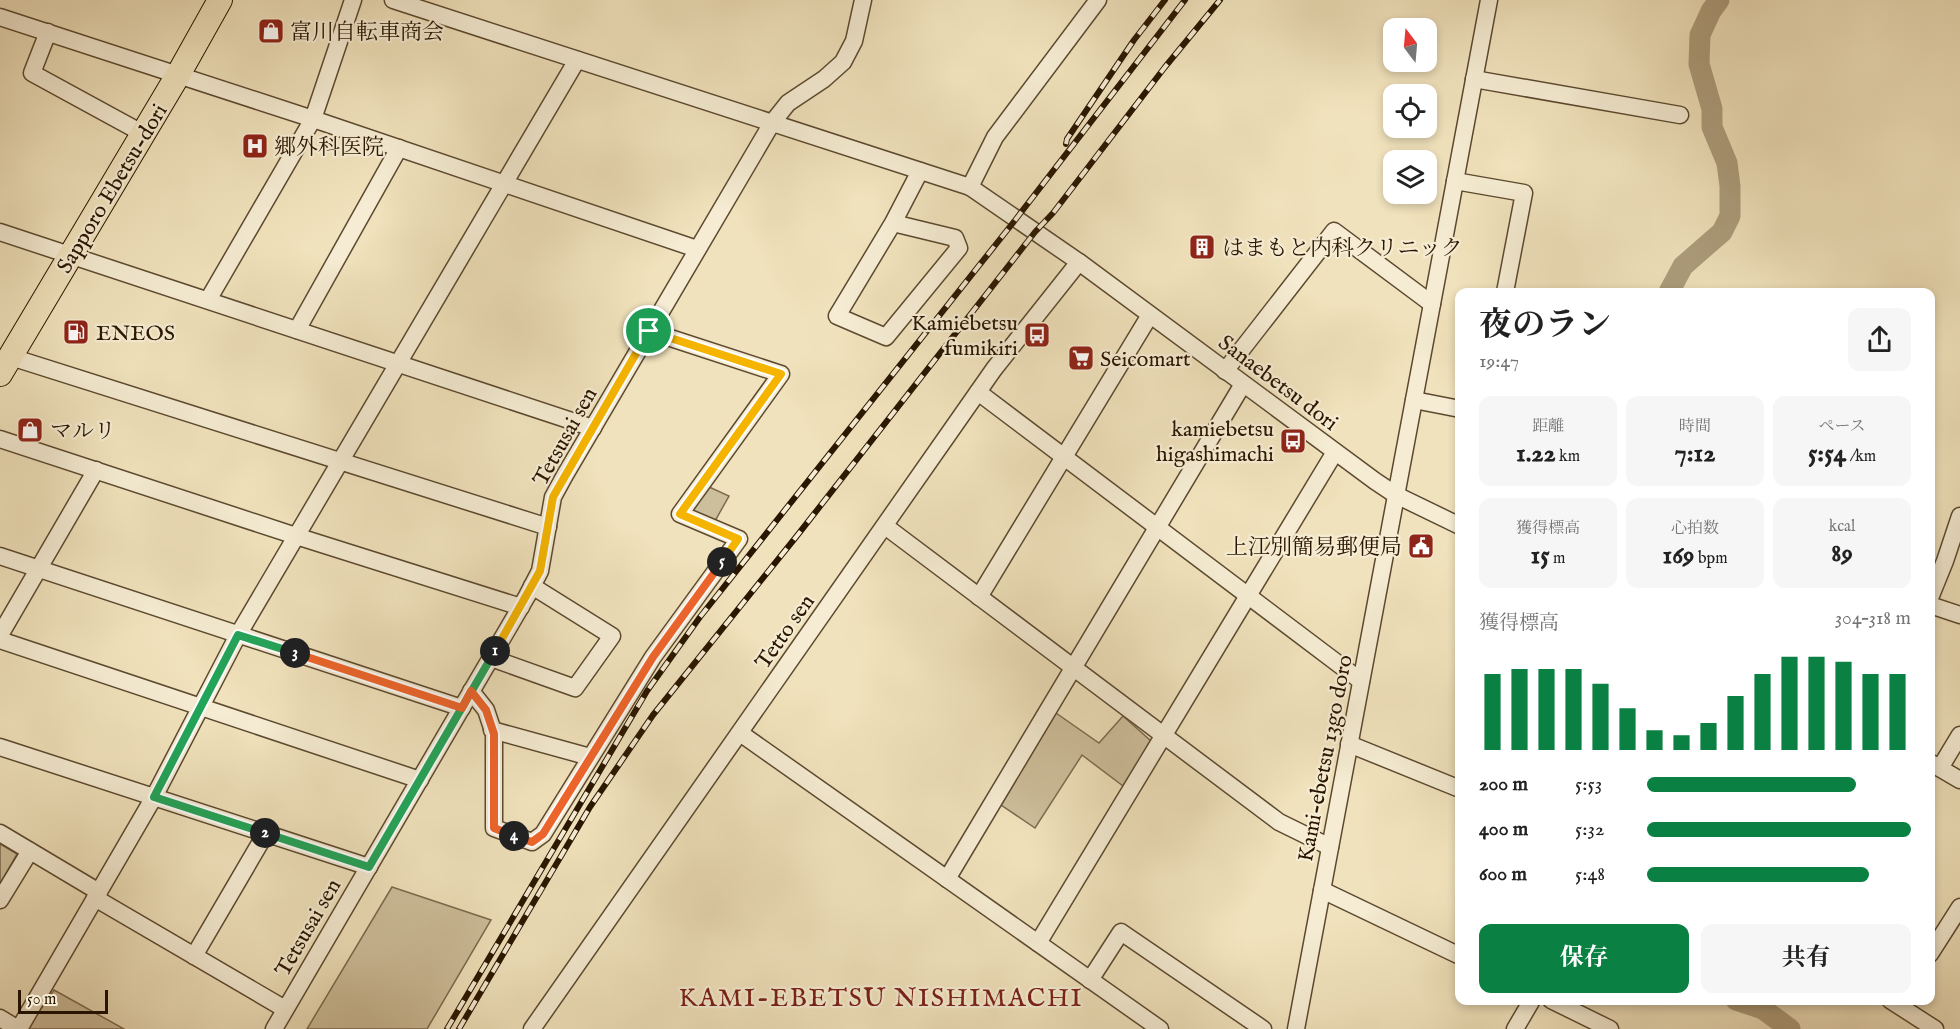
<!DOCTYPE html>
<html lang="ja">
<head>
<meta charset="utf-8">
<style>
	:root { --surface:#fff; --page:#f6f6f6; --text:#222; --muted:#767676; --accent:#0b8043 }
	body { margin:0; font-family:"IM FELL English","Noto Serif JP",serif; background:var(--page); color:var(--text); height:100vh; display:flex; flex-direction:column; font-size:22px; white-space:nowrap }
	* { box-sizing:border-box; margin:0 }
	p { font-size:20px; color:var(--muted) }
	.icon { flex:none; width:33px; height:33px; fill:none; stroke:currentColor; stroke-width:2; stroke-linecap:round; stroke-linejoin:round }
	.map { position:relative; flex:1; overflow:hidden }
	.panel { position:absolute; left:1455px; top:288px; width:480px; height:717px; display:flex; flex-direction:column; background:var(--surface); border-radius:12px; box-shadow:0 3px 9px #0003 }
	.panel>* { flex:none }
	.needle { width:39px; rotate:344deg }
	.tools { position:absolute; left:1383px; top:18px; display:grid; gap:12px }
	.tools a { display:grid; place-items:center; width:54px; height:54px; border-radius:12px; background:var(--surface); box-shadow:0 3px 9px #0003; font-size:30px }
	.scale { position:absolute; left:18px; bottom:15px; width:90px; box-sizing:border-box; padding-left:6px; border:3px solid #2a1600; border-top:0; font-size:16px; line-height:21px; white-space:nowrap; color:#2a1600; -webkit-text-stroke:4px #f5ecd3; paint-order:stroke }
	.pin { position:absolute; display:grid; place-items:center; width:51px; height:51px; color:#fff; margin:-26px; border:3px solid #fff; border-radius:50%; box-shadow:0 2px 6px #0007 }
	.km { position:absolute; width:30px; height:30px; margin:-15px; border-radius:50%; background:#222; color:#fff; font-size:16px; line-height:30px; text-align:center }
	.round { display:grid; place-items:center; flex:none; width:63px; height:63px; border-radius:12px; background:var(--page) }
	.overview { display:flex; align-items:center; justify-content:space-between; height:102px; padding:0 24px }
	h1 { font-size:33px; font-weight:700; line-height:45px }
	.stats { display:grid; grid-template-columns:repeat(3,1fr); gap:9px; height:102px; padding:6px 24px }
	.stats div { display:grid; align-content:center; border-radius:12px; background:var(--page); text-align:center }
	.stats b { font-size:26px; font-weight:700 }
	.stats small { font-size:16px; font-weight:400 }
	.stats p { font-size:16px }
	.chart { height:168px; padding:12px 24px }
	.chart p { display:flex; justify-content:space-between }
	.chart svg { width:100%; height:108px; margin-top:6px; stroke:var(--accent); stroke-width:6 }
	.button { display:flex; gap:12px; margin-top:auto; padding:12px 24px }
	.button a { flex:1; height:69px; border-radius:12px; background:var(--accent); color:#fff; font-size:24px; font-weight:700; line-height:69px; text-align:center }
	.button a+a { background:var(--page); color:var(--text) }
	ul { padding:0 24px; list-style:none; font-size:20px }
	li { display:grid; grid-template-columns:96px 72px 1fr; align-items:center; height:45px }
	li i { height:15px; border-radius:8px; background:var(--accent) }
	.map>svg:first-child { display:block }
</style>
</head>
<body>
<div class="map">
<svg width="1960" height="1029" viewBox="0 0 1960 1029">
	<rect width="100%" height="100%" fill="#f0e2bc"/>
	<filter id="stains"><feTurbulence type="fractalNoise" baseFrequency=".00333" numOctaves="4"/><feColorMatrix values="0 0 0 0 .2 0 0 0 0 .09 0 0 0 0 .02 0 0 0 .5 -.17"/></filter>
	<radialGradient id="worn" r=".72"><stop offset=".6" stop-color="#630" stop-opacity="0"/><stop offset="1" stop-color="#630" stop-opacity=".3"/></radialGradient>
	<!-- green -->
	<g fill="#cebf9c" stroke="#7c6a4e" stroke-width="1.5">
		<polygon points="707,486 729,496 715,521 692,512"/>
		<polygon points="1056,713 1099,743 1123,716 1152,742 1123,786 1082,755 1035,828 1001,805"/>
		<polygon points="0,844 17,854 0,884"/>
		<polygon points="392,887 491,920 427,1029 307,1029"/>
		<polygon points="54,990 124,1029 27,1029"/>
	</g>
	<g fill="none" stroke-linecap="round" stroke-linejoin="round">
		<!-- river -->
		<g stroke="#ad9d7c" stroke-width="21">
			<polyline points="1669,292 1683,266 1722,232 1730,216 1730,186 1727,163 1712,127 1712,109 1699,64 1700,35 1711,11 1719,0"/>
			<polyline points="1736,1000 1763,1009 1790,1029"/>
		</g>
		<defs>
			<g id="minor">
				<polyline points="393,0 970,187 1079,262 1375,481 1396,495 1460,526"/>
				<polyline points="0,17 313,119 697,249"/>
				<polyline points="48,32 32,73 142,133"/>
				<polyline points="1474,79 1680,115"/>
				<polyline points="1455,181 1524,193 1505,292"/>
				<polyline points="970,187 995,137 1098,0"/>
				<polyline points="893,223 955,238 959,248 886,337 837,316 893,223 920,171"/>
				<polyline points="0,232 593,428"/>
				<polyline points="208,300 313,119 353,0"/>
				<polyline points="297,330 399,148"/>
				<polyline points="11,357 548,527"/>
				<polyline points="1225,371 1334,231 1432,304"/>
				<polyline points="978,392 1361,681"/>
				<polyline points="1414,400 1460,409"/>
				<polyline points="0,439 296,536 521,607"/>
				<polyline points="885,526 1279,822 1330,847"/>
				<polyline points="0,556 462,708"/>
				<polyline points="979,597 1150,315"/>
				<polyline points="1930,598 1945,561 1960,516"/>
				<polyline points="1930,605 1960,615"/>
				<polyline points="0,635 96,470"/>
				<polyline points="0,640 420,780"/>
				<polyline points="491,658 575,688 612,636 532,586"/>
				<polyline points="471,691 486,710 494,734 494,828 532,842 543,834 653,657 739,539 680,514 781,374 649,331"/>
				<polyline points="492,730 590,757"/>
				<polyline points="740,733 1160,1029"/>
				<polyline points="1349,744 1460,789"/>
				<polyline points="0,747 369,867"/>
				<polyline points="1931,763 1960,780"/>
				<polyline points="1940,768 1960,735"/>
				<polyline points="0,833 99,892"/>
				<polyline points="947,879 1243,384"/>
				<polyline points="1322,890 1460,956"/>
				<polyline points="95,898 285,1009"/>
				<polyline points="0,900 30,851"/>
				<polyline points="1038,943 1335,452"/>
				<polyline points="1930,954 1960,907"/>
				<polyline points="194,956 266,833"/>
				<polyline points="1090,980 1121,932 1263,1029"/>
				<polyline points="1551,1000 1610,1029"/>
				<polyline points="1890,1000 1935,1029"/>
				<polyline points="0,1018 18,1029"/>
				<polyline points="19,1029 154,797 238,635 577,60"/>
				<polyline points="274,1029 527,596 540,571 553,497 565,475 772,123 788,103 824,79 843,62 854,41 863,0"/>
				<polyline points="532,1029 994,369 1079,262"/>
				<polyline points="1296,1029 1489,0"/>
				<polyline points="1515,1029 1532,1000"/>
			</g>
			<polyline id="highway" points="0,374 178,75 220,0"/>
		</defs>
		<!-- minor casing -->
		<use href="#minor" stroke="#5c492f" stroke-width="19"/>
		<!-- highway casing -->
		<use href="#highway" stroke="#2a1600" stroke-width="26"/>
		<!-- minor -->
		<use href="#minor" stroke="#f5ecd3" stroke-width="16"/>
		<!-- highway -->
		<use href="#highway" stroke="#f0e2bc" stroke-width="24"/>
		<defs>
			<g id="rail">
				<polyline points="1066,144 1067,139 1134,40 1165,0"/>
				<polyline points="447,1029 647,691 700,617 1016,219 1185,0"/>
				<polyline points="459,1029 590,807 653,715 796,537 1035,232 1053,213 1165,67 1220,0"/>
			</g>
		</defs>
		<!-- rail casing -->
		<use href="#rail" stroke="#2a1600" stroke-width="6"/>
		<!-- rail -->
		<use href="#rail" stroke="#f5ecd3" stroke-width="4" stroke-dasharray="11" stroke-linecap="butt"/>
	</g>
	<g fill="none" stroke-linecap="round" stroke-linejoin="round">
		<defs>
			<polyline id="split-1" points="495,651 540,571 553,497 649,331"/>
			<polyline id="split-2" points="265,833 369,867 495,651"/>
			<polyline id="split-3" points="265,833 154,797 238,635 295,653"/>
			<polyline id="split-4" points="295,653 462,708 471,691 486,710 494,734 494,828 514,836"/>
			<polyline id="split-5" points="514,836 532,842 543,834 653,657 722,562"/>
			<polyline id="split-6" points="649,331 781,374 680,514 738,539 722,562"/>
		</defs>
		<!-- split-1 casing -->
		<use href="#split-1" stroke="#fff" stroke-width="12"/>
		<!-- split-2 casing -->
		<use href="#split-2" stroke="#fff" stroke-width="12"/>
		<!-- split-3 casing -->
		<use href="#split-3" stroke="#fff" stroke-width="12"/>
		<!-- split-4 casing -->
		<use href="#split-4" stroke="#fff" stroke-width="12"/>
		<!-- split-5 casing -->
		<use href="#split-5" stroke="#fff" stroke-width="12"/>
		<!-- split-6 casing -->
		<use href="#split-6" stroke="#fff" stroke-width="12"/>
		<!-- split-1 -->
		<use href="#split-1" stroke="#f5b400" stroke-width="8"/>
		<!-- split-2 -->
		<use href="#split-2" stroke="#22a559" stroke-width="8"/>
		<!-- split-3 -->
		<use href="#split-3" stroke="#22a559" stroke-width="8"/>
		<!-- split-4 -->
		<use href="#split-4" stroke="#f0652b" stroke-width="8"/>
		<!-- split-5 -->
		<use href="#split-5" stroke="#f0652b" stroke-width="8"/>
		<!-- split-6 -->
		<use href="#split-6" stroke="#f5b400" stroke-width="8"/>
	</g>
	<!-- icons -->
	<defs>
		<symbol id="shop-square" viewBox="-11 -11 22 22"><rect x="-9" y="-9" width="18" height="18" rx="4" fill="#8f2418" stroke="#f5ecd3"/><path d="M-5-2.5h2.3a2.7 3.5 0 0 1 5.4 0H5L5.5 6h-11ZM-1.5-2.5h3a1.5 2.3 0 0 0-3 0Z" fill="#fff"/></symbol>
		<symbol id="hospital-square" viewBox="-11 -11 22 22"><rect x="-9" y="-9" width="18" height="18" rx="4" fill="#8f2418" stroke="#f5ecd3"/><path d="M-5-5h3v3.5h4V-5h3V5h-3V1.5h-4V5h-3Z" fill="#fff"/></symbol>
		<symbol id="building-square" viewBox="-11 -11 22 22"><rect x="-9" y="-9" width="18" height="18" rx="4" fill="#8f2418" stroke="#f5ecd3"/><path d="M-4-6H4V6H1V3H-1V6H-4ZM-2.5-4.3h1.7v1.8h-1.7ZM.8-4.3h1.7v1.8H.8ZM-2.5-1h1.7V.8h-1.7ZM.8-1h1.7V.8H.8Z" fill="#fff"/></symbol>
		<symbol id="fuel-square" viewBox="-11 -11 22 22"><rect x="-9" y="-9" width="18" height="18" rx="4" fill="#8f2418" stroke="#f5ecd3"/><path d="M-5.5-6h7V0h2V4h1.3V-2.5L3-4.5l.8-.8L6-3V5H2.5V1h-1V6h-7ZM-4.2-4.7v3.2H.2V-4.7Z" fill="#fff"/></symbol>
		<symbol id="bus-square" viewBox="-11 -11 22 22"><rect x="-9" y="-9" width="18" height="18" rx="4" fill="#8f2418" stroke="#f5ecd3"/><path d="M-5-6H5V4H4V6H2V4H-2V6H-4V4H-5ZM-3.5-4V0h7V-4ZM-3.5 1.2v1.5H-2V1.2ZM2 1.2v1.5H3.5V1.2Z" fill="#fff"/></symbol>
		<symbol id="supermarket-square" viewBox="-11 -11 22 22"><rect x="-9" y="-9" width="18" height="18" rx="4" fill="#8f2418" stroke="#f5ecd3"/><path d="M-6-5.5h2.5l.6 2H6L4.5 2H-2.5L-4.4-4H-6ZM-1.5 3.2a1.3 1.3 0 1 0 .1 0ZM3 3.2a1.3 1.3 0 1 0 .1 0Z" fill="#fff"/></symbol>
		<symbol id="civic-square" viewBox="-11 -11 22 22"><rect x="-9" y="-9" width="18" height="18" rx="4" fill="#8f2418" stroke="#f5ecd3"/><path d="M-.6-6.5H3V-4.5H.6V-3L4-1V1h2V6H-6V1h2V-1L-.6-3ZM-1.2 2.5V6h2.4V2.5Z" fill="#fff"/></symbol>
	</defs>
	<g fill-rule="evenodd">
		<use href="#shop-square" x="256" y="16" width="30" height="30"/>
		<use href="#hospital-square" x="240" y="131" width="30" height="30"/>
		<use href="#building-square" x="1187" y="232" width="30" height="30"/>
		<use href="#fuel-square" x="61" y="317" width="30" height="30"/>
		<use href="#bus-square" x="1022" y="320" width="30" height="30"/>
		<use href="#supermarket-square" x="1066" y="343" width="30" height="30"/>
		<use href="#shop-square" x="15" y="415" width="30" height="30"/>
		<use href="#bus-square" x="1278" y="426" width="30" height="30"/>
		<use href="#civic-square" x="1406" y="531" width="30" height="30"/>
	</g>
	<g text-anchor="middle" stroke-width="4.5" stroke-linejoin="round" paint-order="stroke">
		<!-- poi labels -->
		<g font-size="22" fill="#2a1600" stroke="#f5ecd3" text-anchor="start">
			<text x="290" y="39">富川自転車商会</text>
			<text x="274" y="154">郷外科医院</text>
			<text x="1222" y="255">はまもと内科クリニック</text>
			<text x="1018" y="330" text-anchor="end">Kamiebetsu<tspan x="1018" dy="25">fumikiri</tspan></text>
			<text x="96" y="340">ENEOS</text>
			<text x="1100" y="366">Seicomart</text>
			<text x="1274" y="436" text-anchor="end">kamiebetsu<tspan x="1274" dy="25">higashimachi</tspan></text>
			<text x="50" y="438">マルリ</text>
			<text x="1402" y="554" text-anchor="end">上江別簡易郵便局</text>
		</g>
		<!-- street labels -->
		<g font-size="22" fill="#2a1600" stroke="#f5ecd3">
			<text transform="translate(111 188) rotate(-59)" y="8">Sapporo Ebetsu-dori</text>
			<text transform="translate(1279 382) rotate(37)" y="8">Sanaebetsu dori</text>
			<text transform="translate(564 436) rotate(-61)" y="8">Tetsusai sen</text>
			<text transform="translate(784 631) rotate(-55)" y="8">Tetto sen</text>
			<text transform="translate(1324 758) rotate(-79)" y="8">Kami-ebetsu 13go doro</text>
			<text transform="translate(307 927) rotate(-60)" y="8">Tetsusai sen</text>
		</g>
		<!-- quarter labels -->
		<g font-size="26" letter-spacing="1.5" fill="#7a1f14" stroke="#f5ecd3">
			<text x="881" y="1006">KAMI-EBETSU NISHIMACHI</text>
		</g>
	</g>
	<rect width="100%" height="100%" filter="url(#stains)"/>
	<rect width="100%" height="100%" fill="url(#worn)"/>
</svg>
<div class="tools">
<a><svg class="needle" viewBox="-14 -14 28 28"><path d="M0-13l5 13h-10z" fill="#e53935"/><path d="M0 13l5-13h-10z" fill="#767676"/></svg></a>
<a><svg class="icon" aria-label="locate" viewBox="0 0 24 24"><circle cx="12" cy="12" r="6"/><path d="M12 2v4M12 18v4M2 12h4M18 12h4"/></svg></a>
<a><svg class="icon" aria-label="layers" viewBox="0 0 24 24"><path d="M12 4l9 5-9 5-9-5zM3 14l9 5 9-5"/></svg></a>
</div>
<div class="scale">50 m</div>
<div class="pin" style="left:649px;top:331px;background:#1e9e55"><svg class="icon" aria-label="arrive" viewBox="0 0 24 24"><path d="M6 21V4h12l-3 4 3 4H6"/></svg></div>
<b class="km" style="left:495px;top:651px">1</b>
<b class="km" style="left:265px;top:833px">2</b>
<b class="km" style="left:295px;top:653px">3</b>
<b class="km" style="left:514px;top:836px">4</b>
<b class="km" style="left:722px;top:562px">5</b>
<section class="panel">
<div class="overview"><div><h1>夜のラン</h1><p>19:47</p></div><a class="round"><svg class="icon" aria-label="share" viewBox="0 0 24 24"><path d="M12 15V3M7 8l5-5 5 5M5 13v7h14v-7"/></svg></a></div>
<div class="stats">
<div><p>距離</p><b>1.22<small> km</small></b></div>
<div><p>時間</p><b>7:12</b></div>
<div><p>ペース</p><b>5:54<small> /km</small></b></div>
</div>
<div class="stats">
<div><p>獲得標高</p><b>15<small> m</small></b></div>
<div><p>心拍数</p><b>169<small> bpm</small></b></div>
<div><p>kcal</p><b>89</b></div>
</div>
<div class="chart"><p><span>獲得標高</span>304–318 m</p>
<svg viewBox="0 0 160 44" preserveAspectRatio="none"><path d="M5 44V13M15 44V11M25 44V11M35 44V11M45 44V17M55 44V27M65 44V36M75 44V38M85 44V33M95 44V22M105 44V13M115 44V6M125 44V6M135 44V8M145 44V13M155 44V13"/></svg>
</div>
<ul>
<li><b>200 m</b>5:53<i style="width:79%"></i></li>
<li><b>400 m</b>5:32<i style="width:100%"></i></li>
<li><b>600 m</b>5:48<i style="width:84%"></i></li>
</ul>
<div class="button"><a>保存</a><a>共有</a></div>
</section>
</div>
</body>
</html>
